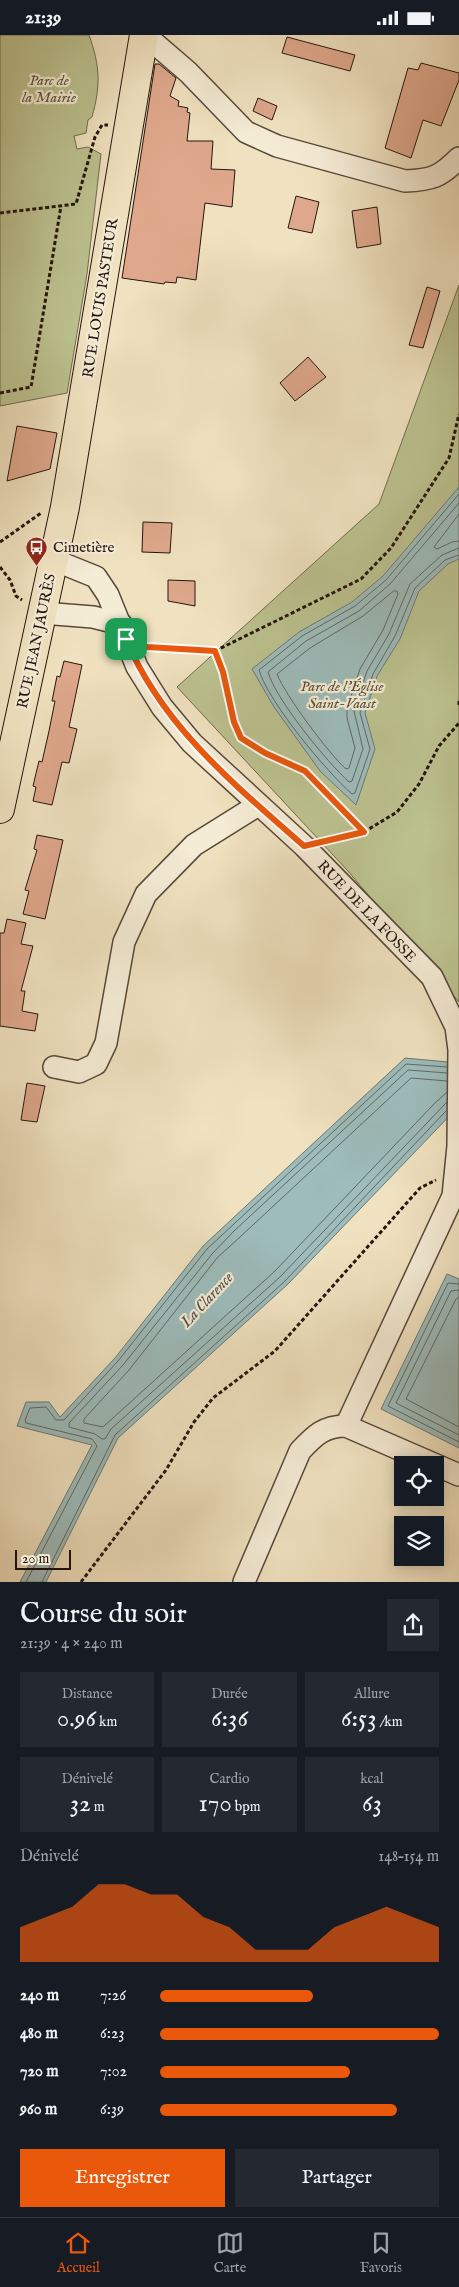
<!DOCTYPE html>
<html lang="fr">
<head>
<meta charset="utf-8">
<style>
	:root { --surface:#171b24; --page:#242831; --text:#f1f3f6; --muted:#9ea1a6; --line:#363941; --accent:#ea580c }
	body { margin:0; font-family:"IM FELL English",serif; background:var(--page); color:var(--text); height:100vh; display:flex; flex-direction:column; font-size:19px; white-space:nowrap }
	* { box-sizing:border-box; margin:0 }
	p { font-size:16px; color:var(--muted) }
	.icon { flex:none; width:28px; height:28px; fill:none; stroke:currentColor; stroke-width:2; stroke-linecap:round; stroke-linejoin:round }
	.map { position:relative; height:1547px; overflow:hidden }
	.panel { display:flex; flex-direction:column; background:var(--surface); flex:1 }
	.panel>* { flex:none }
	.controls { position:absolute; left:394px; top:1421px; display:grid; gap:10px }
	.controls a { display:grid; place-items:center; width:50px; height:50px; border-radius:0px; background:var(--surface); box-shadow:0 2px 12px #0003; font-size:25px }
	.scale { position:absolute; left:15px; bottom:12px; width:56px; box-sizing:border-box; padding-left:5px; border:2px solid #25150e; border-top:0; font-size:14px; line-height:18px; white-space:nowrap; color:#25150e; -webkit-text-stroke:4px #f5ecd6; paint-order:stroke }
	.pin { position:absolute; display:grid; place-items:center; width:42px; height:42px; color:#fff; margin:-21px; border-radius:10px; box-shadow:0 2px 8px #0006 }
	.round { display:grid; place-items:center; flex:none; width:52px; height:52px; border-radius:0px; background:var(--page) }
	.overview { display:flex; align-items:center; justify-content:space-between; height:85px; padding:0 20px }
	h1 { font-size:28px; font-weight:600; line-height:38px }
	.figures { display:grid; grid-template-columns:repeat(3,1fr); gap:8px; height:85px; padding:5px 20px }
	.figures div { display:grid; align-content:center; border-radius:0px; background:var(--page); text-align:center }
	.figures b { font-size:25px; font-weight:600 }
	.figures small { font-size:14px; font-weight:400 }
	.figures p { font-size:14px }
	.chart { height:140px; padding:10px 20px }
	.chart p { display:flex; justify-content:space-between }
	.chart svg { width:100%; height:90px; margin-top:5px; fill:var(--accent); opacity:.7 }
	.cta { display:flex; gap:10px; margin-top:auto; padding:10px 20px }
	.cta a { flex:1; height:58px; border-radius:0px; background:var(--accent); color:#fff; font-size:20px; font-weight:600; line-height:58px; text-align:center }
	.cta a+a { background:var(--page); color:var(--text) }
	ul { padding:0 20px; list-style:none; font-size:16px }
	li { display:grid; grid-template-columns:80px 60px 1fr; align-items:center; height:38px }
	li i { height:12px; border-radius:6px; background:var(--accent) }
	.status { display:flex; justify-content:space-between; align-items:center; height:35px; padding:0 25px; background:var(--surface); direction:ltr }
	.status svg { height:14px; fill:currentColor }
	.tabs { display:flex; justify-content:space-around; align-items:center; height:70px; border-top:1px solid var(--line); background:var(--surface); font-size:14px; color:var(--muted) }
	.tabs a { display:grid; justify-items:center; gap:2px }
	.tabs .on { color:var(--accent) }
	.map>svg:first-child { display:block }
</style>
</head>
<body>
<div class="status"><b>21:39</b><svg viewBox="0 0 49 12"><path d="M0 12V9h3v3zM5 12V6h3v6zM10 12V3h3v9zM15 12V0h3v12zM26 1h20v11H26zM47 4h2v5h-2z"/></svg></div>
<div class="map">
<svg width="459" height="1547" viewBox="0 0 459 1547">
	<rect width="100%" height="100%" fill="#f0e2c0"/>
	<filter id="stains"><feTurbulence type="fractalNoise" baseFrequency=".004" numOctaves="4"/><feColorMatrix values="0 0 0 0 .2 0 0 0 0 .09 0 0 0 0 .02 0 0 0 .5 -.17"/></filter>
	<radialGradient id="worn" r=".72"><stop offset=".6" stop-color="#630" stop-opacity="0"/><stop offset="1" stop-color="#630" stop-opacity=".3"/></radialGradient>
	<!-- green -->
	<g fill="#bcc290" stroke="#706c4f">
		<path d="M0,0H89C100,31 101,50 92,82L88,85L86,98L74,101L77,114L88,112L101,119L87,239L67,358L0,371Z"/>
		<polygon points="459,250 459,967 347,835 177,652 379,469"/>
	</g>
	<!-- water -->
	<g fill="#9dbcbb" stroke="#6d7976">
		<polygon points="459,452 459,524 448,529 419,556 400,604 377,641 365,678 375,714 356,770 320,736 274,672 252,634 299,597 352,567 383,541"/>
		<polygon points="405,1023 448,1027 459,1071 288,1249 118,1403 46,1547 20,1547 92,1410 17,1391 26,1367 49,1367 60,1382 115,1323 203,1211"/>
		<polygon points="447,1239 459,1244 459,1413 381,1374"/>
	</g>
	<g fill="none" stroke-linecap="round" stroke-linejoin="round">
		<!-- shore -->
		<g stroke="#616864" stroke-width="1">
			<path d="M459,459L386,545L355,571L302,601L259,635C269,668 326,736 352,759L355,758L370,714L360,678L373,639L395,601L415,553L445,525L459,520"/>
			<path d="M459,468L390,549L359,576L306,606L268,637C276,665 327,727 349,747L352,746L363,714L354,676L367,636L389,599L410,549L442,520L459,513"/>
			<polyline points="459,479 434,512 437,514 452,507 459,506"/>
			<path d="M394,556H397L398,559L383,595L360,634L347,673V683L355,713L349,733L346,734C329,719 285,660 277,639L310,613L363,581Z"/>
			<polyline points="447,1057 433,1070 275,1236 103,1392 84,1388 84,1384 129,1335 217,1223 240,1202 411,1043 447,1046"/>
			<polyline points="447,1067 280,1242 111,1394 105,1404 102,1404 95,1399 69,1392 69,1388 123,1330 212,1219 234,1196 408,1035 447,1038"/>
			<polyline points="459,1249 448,1248 388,1371 459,1407"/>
			<polyline points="459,1255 451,1256 396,1368 459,1400"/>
			<polyline points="459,1262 456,1264 406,1364 459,1392"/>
			<polyline points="26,1547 97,1411 92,1404 26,1388 25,1385 30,1373 46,1372 56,1385 64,1385 118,1326 207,1214 406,1029 447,1032"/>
			<polyline points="42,1547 115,1400 285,1246 446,1076"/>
		</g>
	</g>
	<!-- building -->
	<g fill="#dfa88c" stroke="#25150e">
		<polygon points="287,2 355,20 350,36 282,18"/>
		<polygon points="421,28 459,38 459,45 441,91 423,85 411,123 385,113 408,33 418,35"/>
		<polygon points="155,29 159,29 176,43 170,61 179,66 178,71 188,73 187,77 190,78 187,106 213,106 211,134 235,135 232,172 205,168 196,245 177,242 176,248 165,247 164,249 122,243"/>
		<polygon points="258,63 277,71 272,85 253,76"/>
		<polygon points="296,161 319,167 312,198 288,193"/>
		<polygon points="377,172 381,209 357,213 352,176"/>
		<polygon points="427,252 440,256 423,313 409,310"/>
		<polygon points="308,322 326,342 295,366 280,348"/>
		<polygon points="17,391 57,398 50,434 7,446"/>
		<polygon points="143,487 172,488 170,518 142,517"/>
		<polygon points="168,545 195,546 195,571 168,566"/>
		<polygon points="64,626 82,630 69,692 77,694 69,728 62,727 52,770 33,766 36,752 33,751 39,726 42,727 49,696 55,666 52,666 57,641 60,642"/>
		<polygon points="37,800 63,805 45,884 23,879 29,856 25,855 37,815 34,814"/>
		<polygon points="7,884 26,888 21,909 33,911 21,956 25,956 22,976 38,979 35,996 0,991 0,898 4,898"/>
		<polygon points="27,1048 45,1051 37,1087 21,1085"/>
	</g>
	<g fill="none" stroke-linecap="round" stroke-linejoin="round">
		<defs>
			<g id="minor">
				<path d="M145,0L188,37L246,97L277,111L405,146C432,145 440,142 459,123"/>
				<polyline points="54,525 96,542 108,560 137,632 162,672 192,708 304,811 432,942 456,992 459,1015 458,1111 453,1161 346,1391 459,1440"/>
				<polyline points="42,578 93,582 121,589"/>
				<polyline points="54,1032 79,1037 96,1029 106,1008 124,907 146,859 194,810 258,770"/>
				<path d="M244,1547L300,1416C315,1400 324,1391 346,1391"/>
			</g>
			<polyline id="major" points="0,774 65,472 144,0"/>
		</defs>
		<!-- minor casing -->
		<use href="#minor" stroke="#58483a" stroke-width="24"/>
		<!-- major casing -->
		<use href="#major" stroke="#25150e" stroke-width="30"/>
		<!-- path -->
		<g stroke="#25150e" stroke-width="3" stroke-dasharray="4 2.5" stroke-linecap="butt">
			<polyline points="0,178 76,169 95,102 102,90 108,90"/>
			<polyline points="0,358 31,352 61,171"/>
			<polyline points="0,507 41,478"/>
			<polyline points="0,532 10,545 16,561 22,565"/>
			<polyline points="150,612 215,616 223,637 234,687 241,703 265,718 305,737 364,797"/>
			<polyline points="215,616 361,544 391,513 449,423 459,379"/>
			<polyline points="459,666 459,670"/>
			<polyline points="326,806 364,797 397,777 419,749 439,711 459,688"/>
			<polyline points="81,1547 166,1435 194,1387 213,1363 275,1316 420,1153 436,1145"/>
		</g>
		<!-- minor -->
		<use href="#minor" stroke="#f5ecd6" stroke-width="21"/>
		<!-- major -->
		<use href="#major" stroke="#f0e2c0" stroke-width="28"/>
	</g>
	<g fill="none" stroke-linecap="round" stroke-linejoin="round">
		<defs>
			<path id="route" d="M126,604L147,612L215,616L223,637L234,687L241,703L265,718L305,736L364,797L304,811C235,750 162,691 126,604Z"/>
		</defs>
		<!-- route casing -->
		<use href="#route" stroke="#fff" stroke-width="10"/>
		<!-- route -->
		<use href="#route" stroke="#ea580c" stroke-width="6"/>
	</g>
	<!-- icons -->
	<defs>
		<symbol id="bus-pin" viewBox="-11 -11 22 30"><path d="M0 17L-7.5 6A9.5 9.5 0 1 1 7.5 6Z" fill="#8f2418" stroke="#f5ecd6"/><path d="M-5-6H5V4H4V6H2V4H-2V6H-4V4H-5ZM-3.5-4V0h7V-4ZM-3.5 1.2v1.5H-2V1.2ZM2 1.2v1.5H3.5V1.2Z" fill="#fff"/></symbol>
	</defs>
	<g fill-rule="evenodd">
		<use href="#bus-pin" x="24" y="500" width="25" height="34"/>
	</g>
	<g text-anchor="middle" stroke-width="4.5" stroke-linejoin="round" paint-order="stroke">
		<!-- park labels -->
		<g font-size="15" font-style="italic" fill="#5a523c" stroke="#f5ecd6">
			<text x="49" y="50">Parc de<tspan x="49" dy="17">la Mairie</tspan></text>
			<text x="342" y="656">Parc de l'Église<tspan x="342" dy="17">Saint-Vaast</tspan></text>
		</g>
		<!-- street labels -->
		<g font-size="15" fill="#25150e" stroke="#f5ecd6">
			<text transform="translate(100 263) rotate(-81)" y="5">RUE LOUIS PASTEUR</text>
			<text transform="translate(36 606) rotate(-78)" y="5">RUE JEAN JAURÈS</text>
			<text transform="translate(367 876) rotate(46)" y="5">RUE DE LA FOSSE</text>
		</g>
		<!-- poi labels -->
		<g font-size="15" fill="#25150e" stroke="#f5ecd6" text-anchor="start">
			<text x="53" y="517">Cimetière</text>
		</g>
		<!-- water labels -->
		<g font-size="16" font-style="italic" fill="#4f4f4b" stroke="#f5ecd6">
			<text transform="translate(206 1264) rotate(-47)" y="6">La Clarence</text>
		</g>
	</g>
	<rect width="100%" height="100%" filter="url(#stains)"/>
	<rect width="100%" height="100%" fill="url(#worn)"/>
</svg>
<div class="controls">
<a><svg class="icon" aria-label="locate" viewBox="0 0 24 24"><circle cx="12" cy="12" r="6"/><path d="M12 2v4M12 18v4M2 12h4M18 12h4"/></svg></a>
<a><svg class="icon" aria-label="layers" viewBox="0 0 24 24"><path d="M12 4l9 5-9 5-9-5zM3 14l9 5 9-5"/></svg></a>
</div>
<div class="scale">20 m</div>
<div class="pin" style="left:126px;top:604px;background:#1e9e55"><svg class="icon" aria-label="arrive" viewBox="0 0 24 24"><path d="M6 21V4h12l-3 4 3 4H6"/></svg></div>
</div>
<section class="panel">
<div class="overview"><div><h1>Course du soir</h1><p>21:39 · 4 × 240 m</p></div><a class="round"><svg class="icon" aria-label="share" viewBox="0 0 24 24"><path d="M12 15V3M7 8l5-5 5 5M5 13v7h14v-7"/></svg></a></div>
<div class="figures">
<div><p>Distance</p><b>0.96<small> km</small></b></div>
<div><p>Durée</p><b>6:36</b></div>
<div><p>Allure</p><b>6:53<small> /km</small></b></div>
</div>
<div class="figures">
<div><p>Dénivelé</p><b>32<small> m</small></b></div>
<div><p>Cardio</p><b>170<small> bpm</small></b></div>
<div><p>kcal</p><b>63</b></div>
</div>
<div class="chart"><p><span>Dénivelé</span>148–154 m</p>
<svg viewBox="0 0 160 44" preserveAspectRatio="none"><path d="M0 44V27L10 22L20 17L30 6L40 6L50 11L60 11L70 22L80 27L90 38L100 38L110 38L120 27L130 22L140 17L150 22L160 27V44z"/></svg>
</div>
<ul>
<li><b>240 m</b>7:26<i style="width:55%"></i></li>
<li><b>480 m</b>6:23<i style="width:100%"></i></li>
<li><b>720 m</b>7:02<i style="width:68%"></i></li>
<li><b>960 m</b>6:39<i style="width:85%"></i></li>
</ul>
<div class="cta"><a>Enregistrer</a><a>Partager</a></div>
</section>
<nav class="tabs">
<a class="on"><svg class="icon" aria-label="home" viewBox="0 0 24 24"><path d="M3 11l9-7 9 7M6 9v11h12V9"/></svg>Accueil</a>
<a><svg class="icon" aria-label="map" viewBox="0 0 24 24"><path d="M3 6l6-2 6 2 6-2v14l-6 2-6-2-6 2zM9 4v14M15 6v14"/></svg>Carte</a>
<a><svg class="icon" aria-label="saved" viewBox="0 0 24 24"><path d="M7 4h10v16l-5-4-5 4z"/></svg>Favoris</a>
</nav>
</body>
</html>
